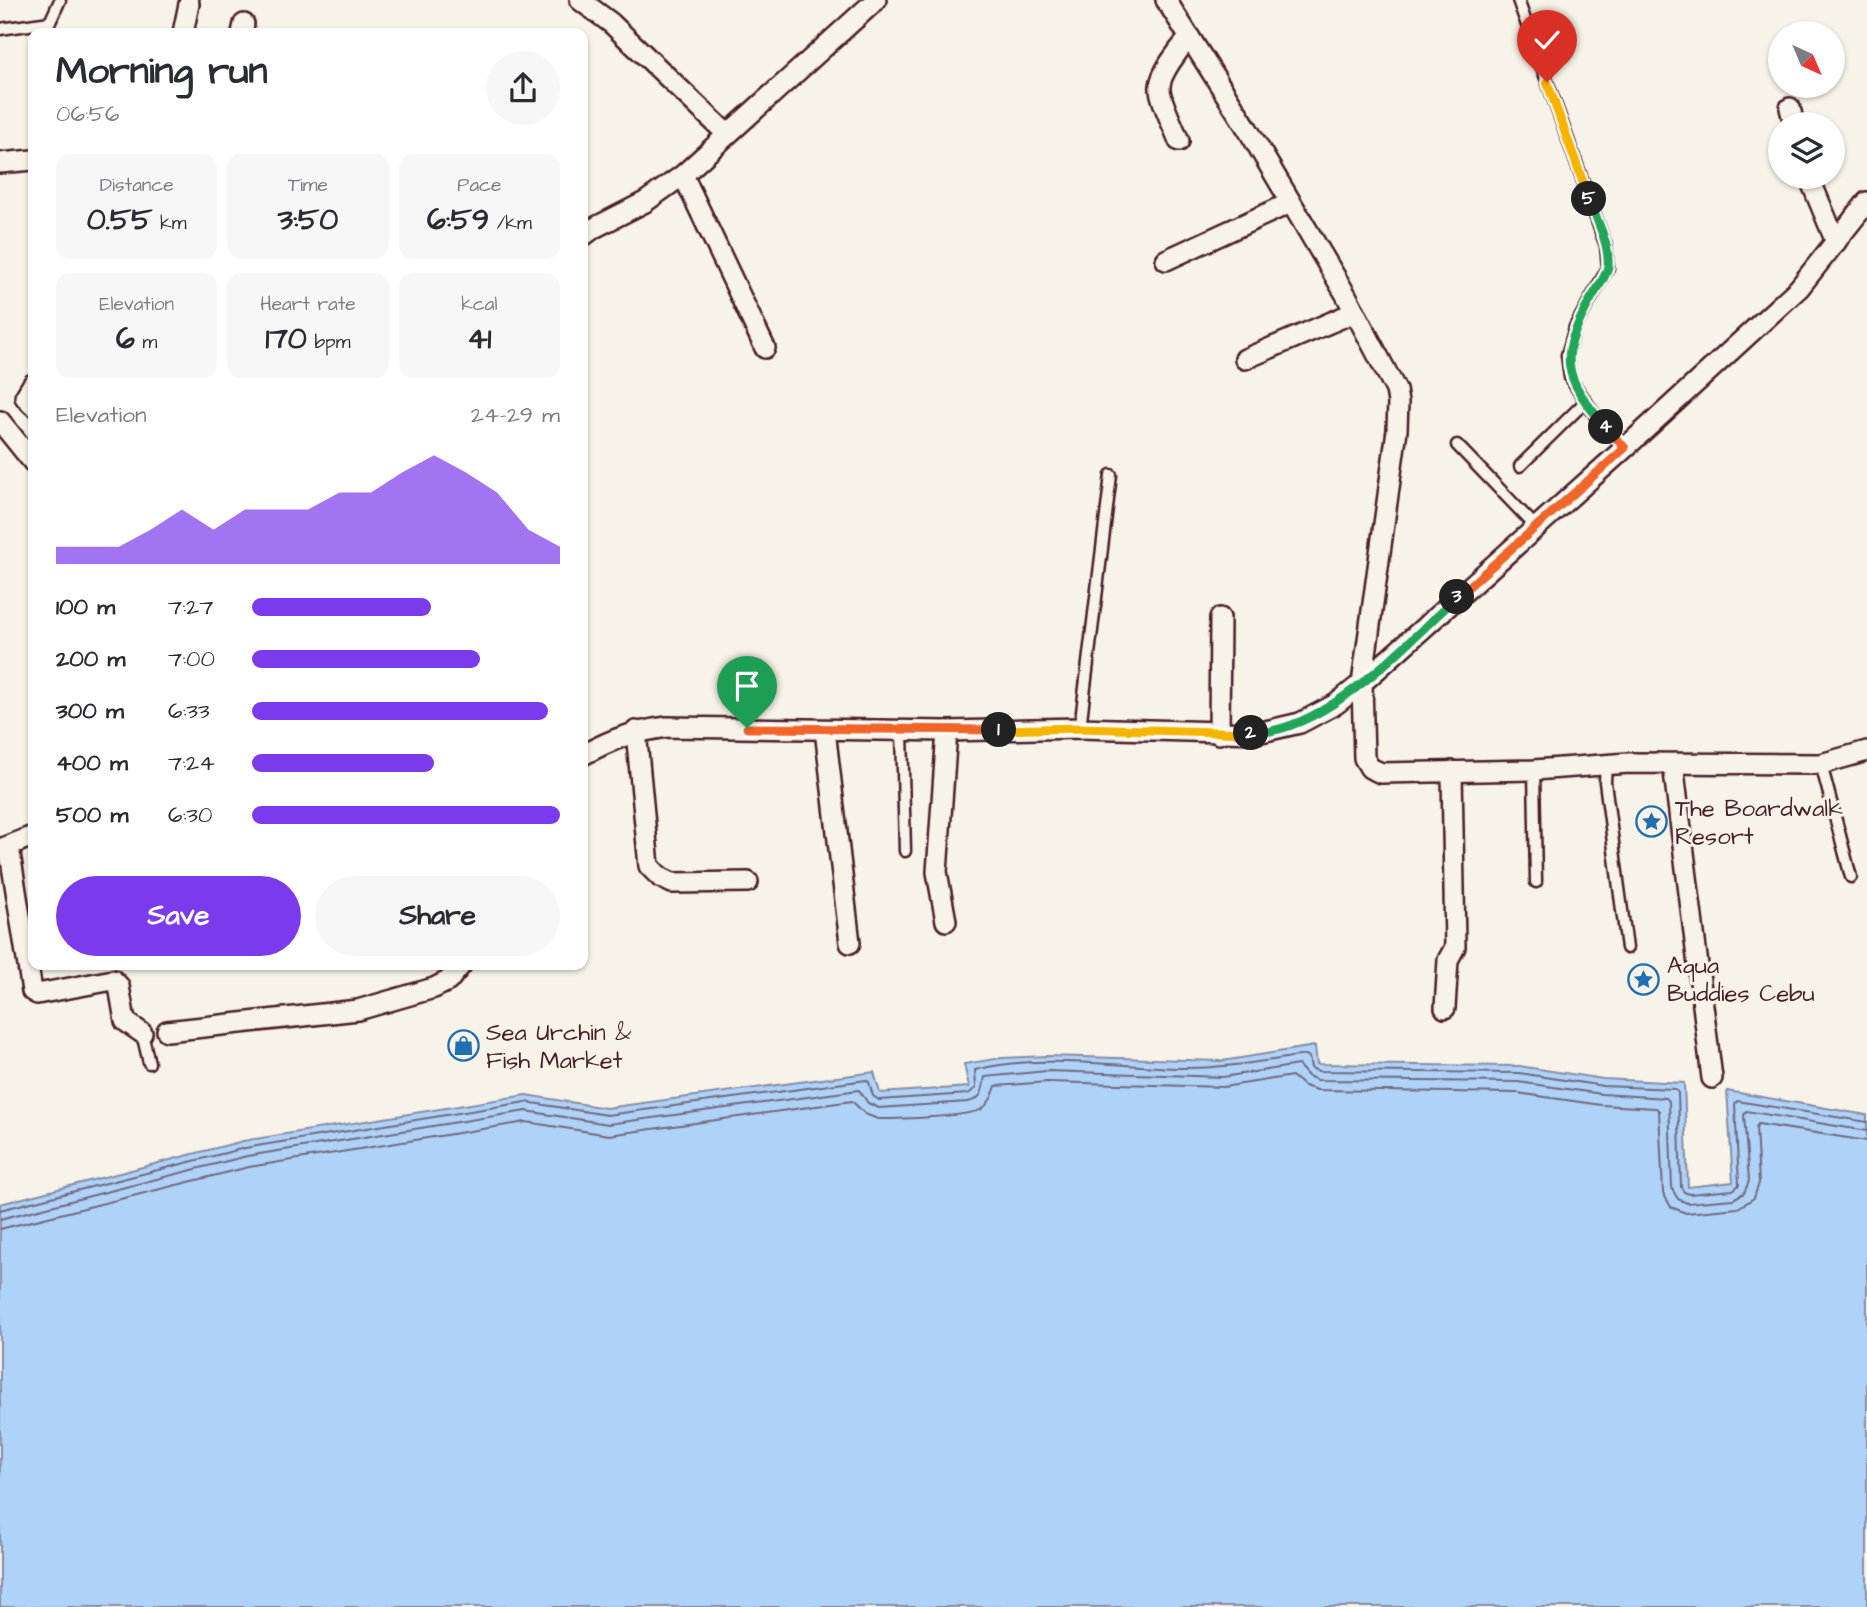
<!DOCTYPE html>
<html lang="en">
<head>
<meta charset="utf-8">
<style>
	:root { --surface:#fff; --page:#f7f7f7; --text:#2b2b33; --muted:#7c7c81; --accent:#7c3aed }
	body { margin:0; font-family:"Architects Daughter",sans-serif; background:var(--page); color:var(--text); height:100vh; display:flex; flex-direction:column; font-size:26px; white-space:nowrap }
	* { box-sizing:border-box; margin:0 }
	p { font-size:23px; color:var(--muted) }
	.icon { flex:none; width:38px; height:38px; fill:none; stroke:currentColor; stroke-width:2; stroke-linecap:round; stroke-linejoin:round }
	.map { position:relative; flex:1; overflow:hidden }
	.drawer { position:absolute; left:28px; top:28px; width:560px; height:942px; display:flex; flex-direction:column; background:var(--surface); border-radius:14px; box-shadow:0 2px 5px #0004 }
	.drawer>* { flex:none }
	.needle { width:46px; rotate:136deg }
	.tools { position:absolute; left:1768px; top:21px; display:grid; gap:14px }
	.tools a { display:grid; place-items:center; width:77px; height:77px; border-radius:50%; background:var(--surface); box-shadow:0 2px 5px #0004; font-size:35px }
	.pin { position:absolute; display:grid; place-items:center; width:60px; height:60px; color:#fff; margin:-72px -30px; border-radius:50% 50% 50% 0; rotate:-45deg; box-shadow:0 0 7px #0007 }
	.pin .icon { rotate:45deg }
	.km { position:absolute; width:35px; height:35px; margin:-18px; border-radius:50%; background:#222; color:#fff; font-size:19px; line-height:35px; text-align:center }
	.round { display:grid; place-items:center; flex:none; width:74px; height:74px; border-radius:37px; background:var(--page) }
	.headline { display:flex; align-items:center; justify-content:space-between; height:119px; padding:0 28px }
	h1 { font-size:38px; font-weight:700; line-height:52px }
	.figures { display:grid; grid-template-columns:repeat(3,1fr); gap:10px; height:119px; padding:7px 28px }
	.figures div { display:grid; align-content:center; border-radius:14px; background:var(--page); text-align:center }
	.figures b { font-size:30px; font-weight:700 }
	.figures small { font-size:19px; font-weight:400 }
	.figures p { font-size:19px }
	.chart { height:196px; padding:14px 28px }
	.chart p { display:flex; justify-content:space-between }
	.chart svg { width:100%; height:126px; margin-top:7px; fill:var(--accent); opacity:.7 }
	.button { display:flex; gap:14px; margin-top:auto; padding:14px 28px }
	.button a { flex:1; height:80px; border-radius:42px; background:var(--accent); color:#fff; font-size:28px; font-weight:700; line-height:80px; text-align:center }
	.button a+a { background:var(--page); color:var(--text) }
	ul { padding:0 28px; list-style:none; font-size:23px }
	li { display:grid; grid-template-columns:112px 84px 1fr; align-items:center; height:52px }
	li i { height:18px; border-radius:9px; background:var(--accent) }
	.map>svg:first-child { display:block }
</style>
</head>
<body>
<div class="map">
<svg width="1867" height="1607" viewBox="0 0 1867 1607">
	<rect width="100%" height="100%" fill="#f7f3e8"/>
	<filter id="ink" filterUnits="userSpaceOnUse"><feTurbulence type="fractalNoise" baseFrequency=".0143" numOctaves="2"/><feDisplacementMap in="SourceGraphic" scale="14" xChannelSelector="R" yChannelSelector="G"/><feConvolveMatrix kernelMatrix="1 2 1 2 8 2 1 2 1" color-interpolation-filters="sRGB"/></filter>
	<g filter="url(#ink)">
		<!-- water -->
		<polygon fill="#afd3f8" stroke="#878ba6" stroke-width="2" points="1315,1046 1317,1064 1519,1066 1603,1079 1684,1083 1688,1187 1733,1182 1727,1091 1867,1115 1867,1607 0,1607 0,1204 243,1141 526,1095 606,1108 874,1072 880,1093 969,1087 964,1064 1002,1058 1047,1056 1222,1061"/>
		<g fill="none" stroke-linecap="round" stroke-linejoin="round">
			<!-- shore -->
			<g stroke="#72677d" stroke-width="2">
				<path d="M0,1210L245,1148L526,1102L607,1115L866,1080L869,1082L873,1096L879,1100L968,1094L976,1088L975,1070C1035,1054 1115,1066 1178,1068C1222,1069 1263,1061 1306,1055L1309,1057L1311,1068L1318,1071L1519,1073L1603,1086L1675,1089L1678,1093L1681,1187L1684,1192L1689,1194L1733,1190L1739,1185L1735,1104L1737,1101L1867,1122"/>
				<path d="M0,1219L247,1156L526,1111L608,1124L859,1090L868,1103L879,1108L968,1102C984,1099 982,1089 985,1077L1047,1071L1223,1077L1298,1065L1308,1076L1317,1080L1518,1082L1602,1094L1666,1098L1669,1101L1672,1189L1678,1199L1687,1203L1733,1199L1744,1193L1749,1181L1744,1115L1746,1111L1867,1131"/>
				<path d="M0,1229L249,1167L526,1122L609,1135L852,1101L865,1114L878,1119C898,1119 968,1117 982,1109C990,1103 993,1095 996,1086L1048,1082L1223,1087L1292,1076L1304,1086L1317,1090L1517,1093L1601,1105L1656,1108L1659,1111L1663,1193L1671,1207L1686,1213L1738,1208L1754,1198L1759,1183L1756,1127L1758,1124L1867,1141"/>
			</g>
			<defs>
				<g id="service">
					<polyline points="1518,0 1606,246 1608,268 1575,327 1567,355 1570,378 1595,415 1625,448"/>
					<polyline points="0,29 50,22 60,0"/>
					<polyline points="1457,445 1535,526"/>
					<polyline points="1520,466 1586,401"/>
					<polyline points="1080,728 1111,475"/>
					<polyline points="902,731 905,851"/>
					<polyline points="1606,764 1605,782 1627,948"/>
					<polyline points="1821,764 1851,877"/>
					<polyline points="1534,770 1536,882"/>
					<polyline points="142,1033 149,1063"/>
				</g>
				<g id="minor">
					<polyline points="580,0 611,23 727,134"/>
					<polyline points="1166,0 1247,128 1346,295 1396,390 1398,402 1397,430 1362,683 1364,758 1370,768 1381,773 1534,770 1629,763 1821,764 1867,751"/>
					<polyline points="183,33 189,4"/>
					<polyline points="242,33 244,24"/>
					<polyline points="1790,108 1794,124"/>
					<path d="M1179,141C1174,127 1162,105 1160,90C1158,75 1180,48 1189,38"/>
					<polyline points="0,163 33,160"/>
					<polyline points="683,175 765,348"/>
					<polyline points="1809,177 1836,242"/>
					<polyline points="583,236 594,228 645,202 683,175 876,0"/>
					<polyline points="1166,260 1290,203"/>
					<polyline points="1245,359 1355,312"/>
					<polyline points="33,384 25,397 33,405"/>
					<polyline points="0,421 33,462"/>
					<polyline points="825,730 850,943"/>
					<polyline points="636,731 649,866 660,877 672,883 748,882"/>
					<polyline points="1219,734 1220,618"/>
					<path d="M583,755C614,738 632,732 667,727L947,731L1080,728L1257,733L1300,723L1336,704L1362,683L1625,448L1799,288L1867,202"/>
					<polyline points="1673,764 1712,1078"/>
					<polyline points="9,847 32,991 37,994 113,980 119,986 125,1021 142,1033"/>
					<polyline points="0,849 33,836"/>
					<polyline points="946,921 937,872 947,731"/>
					<polyline points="1445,1008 1448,960 1455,947 1452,771"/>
					<polyline points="167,1031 358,1010 434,988 448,981 462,964"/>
				</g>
			</defs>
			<!-- service casing -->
			<use href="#service" stroke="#4a1f2b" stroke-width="15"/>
			<!-- minor casing -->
			<use href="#minor" stroke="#4a1f2b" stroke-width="24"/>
			<!-- service -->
			<use href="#service" stroke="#f7f3e8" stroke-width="10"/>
			<!-- minor -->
			<use href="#minor" stroke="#f7f3e8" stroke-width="19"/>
		</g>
	</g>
	<g fill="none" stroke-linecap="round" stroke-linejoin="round" filter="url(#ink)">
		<defs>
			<polyline id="split-1" points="747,728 999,730"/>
			<polyline id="split-2" points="999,730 1080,728 1251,733"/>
			<path id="split-3" d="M1251,733C1326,733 1405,644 1457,597"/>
			<polyline id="split-4" points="1457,597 1625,448 1606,427"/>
			<path id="split-5" d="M1589,199C1596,219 1610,244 1608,266C1607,276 1596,290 1591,299C1558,358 1562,376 1606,427"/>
			<polyline id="split-6" points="1547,82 1589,199"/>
		</defs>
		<!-- split-1 casing -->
		<use href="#split-1" stroke="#fff" stroke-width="14"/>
		<!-- split-2 casing -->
		<use href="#split-2" stroke="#fff" stroke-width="14"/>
		<!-- split-3 casing -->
		<use href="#split-3" stroke="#fff" stroke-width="14"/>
		<!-- split-4 casing -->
		<use href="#split-4" stroke="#fff" stroke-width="14"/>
		<!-- split-5 casing -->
		<use href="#split-5" stroke="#fff" stroke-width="14"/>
		<!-- split-6 casing -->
		<use href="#split-6" stroke="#fff" stroke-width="14"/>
		<!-- split-1 -->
		<use href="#split-1" stroke="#f0652b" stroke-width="9"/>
		<!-- split-2 -->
		<use href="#split-2" stroke="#f5b400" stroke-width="9"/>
		<!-- split-3 -->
		<use href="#split-3" stroke="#22a559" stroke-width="9"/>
		<!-- split-4 -->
		<use href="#split-4" stroke="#f0652b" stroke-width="9"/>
		<!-- split-5 -->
		<use href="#split-5" stroke="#22a559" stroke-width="9"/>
		<!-- split-6 -->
		<use href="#split-6" stroke="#f5b400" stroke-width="9"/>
	</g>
	<!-- icons -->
	<defs>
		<symbol id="sight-ring" viewBox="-11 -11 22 22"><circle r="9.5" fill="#f7f3e8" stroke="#1f6fb2" stroke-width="1.5"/><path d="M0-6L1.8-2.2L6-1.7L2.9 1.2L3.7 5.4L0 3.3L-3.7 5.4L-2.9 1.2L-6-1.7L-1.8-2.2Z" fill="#1f6fb2"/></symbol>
		<symbol id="shop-ring" viewBox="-11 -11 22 22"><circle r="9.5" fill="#f7f3e8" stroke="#1f6fb2" stroke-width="1.5"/><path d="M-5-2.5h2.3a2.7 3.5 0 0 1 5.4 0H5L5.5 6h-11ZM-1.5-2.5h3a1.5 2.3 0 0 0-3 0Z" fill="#1f6fb2"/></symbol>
	</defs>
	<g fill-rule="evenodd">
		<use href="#sight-ring" x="1634" y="804" width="35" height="35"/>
		<use href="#sight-ring" x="1626" y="962" width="35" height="35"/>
		<use href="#shop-ring" x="446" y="1028" width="35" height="35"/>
	</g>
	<g text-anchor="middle" stroke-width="6" stroke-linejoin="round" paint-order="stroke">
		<!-- poi labels -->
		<g font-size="24" fill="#4a1f2b" stroke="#f7f3e8" text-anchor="start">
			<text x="1675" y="816">The Boardwalk<tspan x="1675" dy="28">Resort</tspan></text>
			<text x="1667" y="973">Aqua<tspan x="1667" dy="28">Buddies Cebu</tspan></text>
			<text x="486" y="1040">Sea Urchin &amp;<tspan x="486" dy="28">Fish Market</tspan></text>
		</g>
	</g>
</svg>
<div class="tools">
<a><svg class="needle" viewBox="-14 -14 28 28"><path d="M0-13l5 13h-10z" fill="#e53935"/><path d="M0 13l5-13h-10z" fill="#7c7c81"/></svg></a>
<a><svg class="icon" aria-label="layers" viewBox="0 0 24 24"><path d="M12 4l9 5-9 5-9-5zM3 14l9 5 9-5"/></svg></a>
</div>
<div class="pin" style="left:747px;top:728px;background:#1e9e55"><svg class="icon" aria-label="arrive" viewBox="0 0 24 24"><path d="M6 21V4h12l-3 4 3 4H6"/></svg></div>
<div class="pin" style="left:1547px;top:82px;background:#d93025"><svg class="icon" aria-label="check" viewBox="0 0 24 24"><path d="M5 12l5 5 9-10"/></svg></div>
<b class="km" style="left:999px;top:730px">1</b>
<b class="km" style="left:1251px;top:733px">2</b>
<b class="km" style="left:1457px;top:597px">3</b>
<b class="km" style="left:1606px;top:427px">4</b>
<b class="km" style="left:1589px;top:199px">5</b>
<section class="drawer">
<div class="headline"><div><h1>Morning run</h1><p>06:56</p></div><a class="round"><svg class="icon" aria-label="share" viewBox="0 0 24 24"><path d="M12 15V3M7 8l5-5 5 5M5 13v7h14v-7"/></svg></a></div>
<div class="figures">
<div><p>Distance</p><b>0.55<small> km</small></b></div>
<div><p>Time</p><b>3:50</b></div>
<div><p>Pace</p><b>6:59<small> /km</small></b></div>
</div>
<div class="figures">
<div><p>Elevation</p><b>6<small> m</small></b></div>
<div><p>Heart rate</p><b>170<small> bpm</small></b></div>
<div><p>kcal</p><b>41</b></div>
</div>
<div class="chart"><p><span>Elevation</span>24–29 m</p>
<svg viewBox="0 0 160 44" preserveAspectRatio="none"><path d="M0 44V38L10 38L20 38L30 32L40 25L50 32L60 25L70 25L80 25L90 19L100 19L110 12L120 6L130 12L140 19L150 32L160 38V44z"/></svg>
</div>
<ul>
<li><b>100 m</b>7:27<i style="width:58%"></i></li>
<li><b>200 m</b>7:00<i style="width:74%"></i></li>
<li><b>300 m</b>6:33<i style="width:96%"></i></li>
<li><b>400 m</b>7:24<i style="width:59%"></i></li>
<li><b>500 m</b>6:30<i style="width:100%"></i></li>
</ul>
<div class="button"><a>Save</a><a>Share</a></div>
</section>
</div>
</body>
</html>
